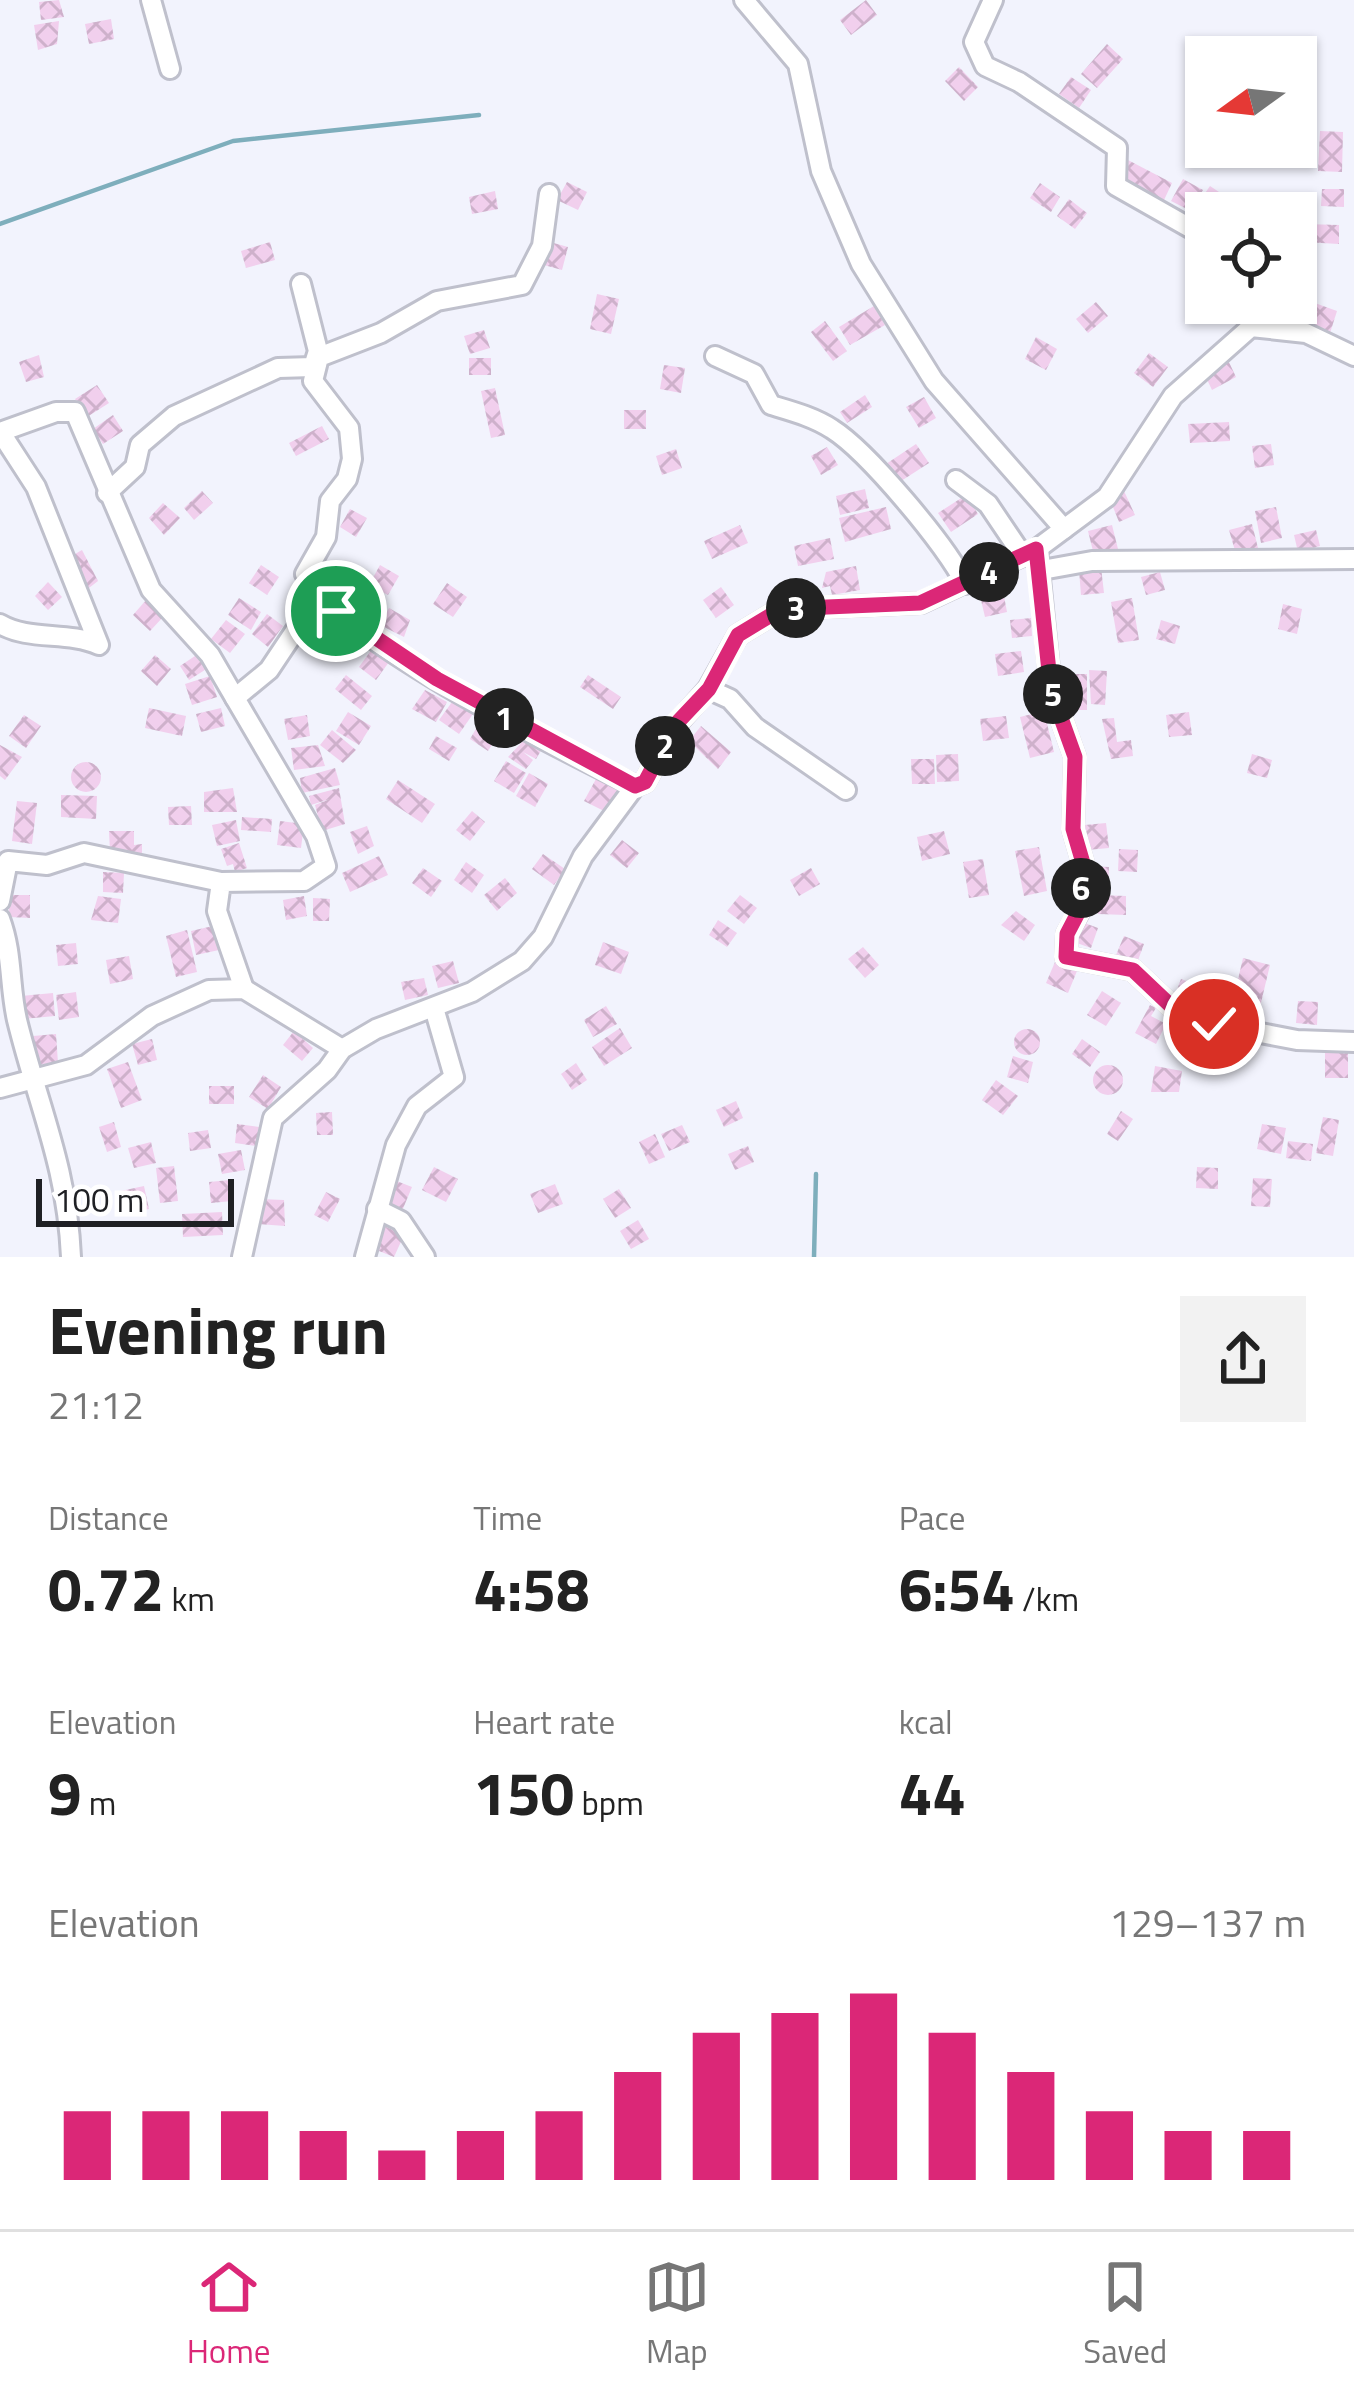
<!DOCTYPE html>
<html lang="en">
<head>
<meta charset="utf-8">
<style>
	:root { --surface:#fff; --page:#f2f2f2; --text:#222; --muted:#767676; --line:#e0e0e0; --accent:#db2777 }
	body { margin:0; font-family:"Titillium Web",sans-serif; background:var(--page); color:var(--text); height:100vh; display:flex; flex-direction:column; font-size:45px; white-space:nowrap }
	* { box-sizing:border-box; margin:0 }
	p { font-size:39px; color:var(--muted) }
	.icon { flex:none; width:66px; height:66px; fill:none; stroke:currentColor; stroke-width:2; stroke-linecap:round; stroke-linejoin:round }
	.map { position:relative; height:1257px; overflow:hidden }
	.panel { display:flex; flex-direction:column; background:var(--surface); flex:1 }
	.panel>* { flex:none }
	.needle { width:78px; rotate:255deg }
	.controls { position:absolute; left:1185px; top:36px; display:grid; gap:24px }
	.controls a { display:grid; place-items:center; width:132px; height:132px; border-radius:0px; background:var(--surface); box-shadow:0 3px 9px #0004; font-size:60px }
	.scale { position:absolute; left:36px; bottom:30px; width:198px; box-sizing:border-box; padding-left:12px; border:6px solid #1f2024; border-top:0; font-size:33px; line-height:42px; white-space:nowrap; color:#1f2024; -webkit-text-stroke:9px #fff; paint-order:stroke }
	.pin { position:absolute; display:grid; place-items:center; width:102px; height:102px; color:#fff; margin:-51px; border:6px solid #fff; border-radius:50%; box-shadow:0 3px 12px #0007 }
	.km { position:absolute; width:60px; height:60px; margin:-30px; border-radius:50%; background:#222; color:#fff; font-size:33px; line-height:60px; text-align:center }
	.round { display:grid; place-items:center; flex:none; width:126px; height:126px; border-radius:0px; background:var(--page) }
	.summary { display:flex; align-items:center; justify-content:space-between; height:204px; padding:0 48px }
	h1 { font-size:66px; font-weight:700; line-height:90px }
	.figures { display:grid; grid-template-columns:repeat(3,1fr); gap:18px; height:204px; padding:12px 48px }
	.figures div { display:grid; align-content:center }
	.figures b { font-size:60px; font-weight:700 }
	.figures small { font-size:33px; font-weight:400 }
	.figures p { font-size:33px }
	.chart { height:336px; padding:24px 48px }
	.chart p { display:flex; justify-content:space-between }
	.chart svg { width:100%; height:216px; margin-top:12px; stroke:var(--accent); stroke-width:6 }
	.tab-bar { display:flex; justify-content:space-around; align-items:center; height:168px; border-top:3px solid var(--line); background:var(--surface); font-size:33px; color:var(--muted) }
	.tab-bar a { display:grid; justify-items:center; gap:6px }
	.tab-bar .on { color:var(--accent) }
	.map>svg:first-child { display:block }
</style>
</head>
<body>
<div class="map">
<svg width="1354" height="1257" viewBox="0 0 1354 1257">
	<defs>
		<pattern id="building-cross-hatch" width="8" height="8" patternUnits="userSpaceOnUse" patternTransform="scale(3)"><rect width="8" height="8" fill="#f1cfed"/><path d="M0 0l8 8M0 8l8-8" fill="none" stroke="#ceb1cb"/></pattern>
	</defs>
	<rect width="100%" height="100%" fill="#f2f3fd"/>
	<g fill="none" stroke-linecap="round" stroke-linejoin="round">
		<!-- stream -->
		<g stroke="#7eaebc" stroke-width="4.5">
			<polyline points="0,224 233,141 479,115"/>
			<polyline points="814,1257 816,1174"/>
		</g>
	</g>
	<!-- building -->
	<g fill="url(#building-cross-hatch)">
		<polygon points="59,0 64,17 41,20 39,2"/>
		<polygon points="866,0 877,15 851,35 840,20"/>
		<polygon points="111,19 114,39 89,44 85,24"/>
		<polygon points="59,21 57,44 38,50 34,25"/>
		<polygon points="1107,44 1123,59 1097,88 1081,74"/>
		<polygon points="959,67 978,87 964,101 945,81"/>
		<polygon points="1071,77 1091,90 1079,108 1059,94"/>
		<polygon points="1320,131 1343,132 1342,172 1318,171"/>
		<polygon points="1128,160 1172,183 1164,200 1119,178"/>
		<polygon points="1183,179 1203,190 1191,211 1171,201"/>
		<polygon points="567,182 587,192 578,210 557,200"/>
		<polygon points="1040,183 1060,197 1051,212 1030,198"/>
		<polygon points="1210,186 1231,200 1222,213 1199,202"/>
		<polygon points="1322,189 1344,189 1344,207 1321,206"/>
		<polygon points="495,191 498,209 472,214 469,197"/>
		<polygon points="1069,199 1087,213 1075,229 1057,216"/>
		<polygon points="1304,224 1339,225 1339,244 1304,242"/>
		<polygon points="270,242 275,260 246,268 241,251"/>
		<polygon points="550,242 568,247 562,270 544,265"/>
		<polygon points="597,294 619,299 611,334 590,329"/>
		<polygon points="1096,302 1108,316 1088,333 1076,319"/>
		<polygon points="1312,302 1337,311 1330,333 1305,325"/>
		<polygon points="874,306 885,325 850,345 839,327"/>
		<polygon points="825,321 847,351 833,361 811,332"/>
		<polygon points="484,330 490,348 470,354 464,336"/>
		<polygon points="1036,337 1057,349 1046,370 1025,359"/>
		<polygon points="1149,353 1168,367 1153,387 1134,373"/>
		<polygon points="39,355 44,377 26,382 19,362"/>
		<rect x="469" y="358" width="22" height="17"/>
		<polygon points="1227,358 1236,377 1212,390 1203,371"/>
		<polygon points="664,365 685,368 681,393 660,389"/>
		<polygon points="97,385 109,403 87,417 75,399"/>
		<polygon points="495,388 505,435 491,438 481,391"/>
		<polygon points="865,395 872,407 847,423 840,412"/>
		<polygon points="924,397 936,418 919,428 906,407"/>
		<rect x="624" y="410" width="22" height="19"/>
		<polygon points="113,415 123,431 103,444 93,429"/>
		<polygon points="1229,422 1230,441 1190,443 1188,424"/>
		<polygon points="322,426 329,439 296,456 289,443"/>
		<polygon points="916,444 929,463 898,483 886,464"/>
		<polygon points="1271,444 1274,465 1255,468 1252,446"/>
		<polygon points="827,447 838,465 821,475 811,456"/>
		<polygon points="676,449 682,468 662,475 656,456"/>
		<polygon points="865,489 869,508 840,515 836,496"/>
		<polygon points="202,491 213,503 194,520 184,508"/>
		<polygon points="1124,491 1135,515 1119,522 1109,497"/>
		<polygon points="966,495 978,514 951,532 938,513"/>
		<polygon points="163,503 180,518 164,535 149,518"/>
		<polygon points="886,507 891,529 845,542 839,518"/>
		<polygon points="1276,507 1282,538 1261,543 1255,511"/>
		<polygon points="350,509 367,518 356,537 340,527"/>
		<polygon points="1252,524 1258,548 1236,554 1229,530"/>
		<polygon points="740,525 748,543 712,559 704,541"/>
		<polygon points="1112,525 1118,549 1094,555 1088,531"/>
		<polygon points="1316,530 1320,546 1298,552 1294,535"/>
		<polygon points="830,538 834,559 798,566 794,546"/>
		<polygon points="82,550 98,581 85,591 68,558"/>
		<polygon points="261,565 279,577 267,595 249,583"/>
		<polygon points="380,565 399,576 388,595 369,585"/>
		<polygon points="856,566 860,590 832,595 830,586 822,588 826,572"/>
		<polygon points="1101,567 1104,593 1081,595 1079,570"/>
		<polygon points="1160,572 1165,590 1146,595 1141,577"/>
		<polygon points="48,582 62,597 48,610 35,596"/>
		<polygon points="447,583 467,597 453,617 433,604"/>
		<polygon points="721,587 734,605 716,618 703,600"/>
		<polygon points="1003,591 1007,612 985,617 980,596"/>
		<polygon points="239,598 261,612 251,630 228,615"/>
		<polygon points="1132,598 1139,640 1118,643 1111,602"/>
		<polygon points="147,599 164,616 150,631 133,615"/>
		<polygon points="1283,604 1302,609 1297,634 1278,629"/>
		<polygon points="389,608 410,620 404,637 380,625"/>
		<polygon points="267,614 283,626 268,647 252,634"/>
		<polygon points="1031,618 1032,636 1012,638 1010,620"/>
		<polygon points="226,620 245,634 230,653 211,639"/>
		<polygon points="1161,620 1180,626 1175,644 1156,639"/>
		<polygon points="372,649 389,662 376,680 359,667"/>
		<polygon points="1021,651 1024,672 998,676 995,654"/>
		<polygon points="198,654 208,668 189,680 180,666"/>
		<polygon points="155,655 171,669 157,686 141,671"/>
		<polygon points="1089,670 1107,671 1105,705 1091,704"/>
		<polygon points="1066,674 1087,674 1087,710 1067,710"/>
		<polygon points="346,675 372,696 361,710 335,689"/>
		<polygon points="588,675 621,697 613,709 580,687"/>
		<polygon points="210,676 217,697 192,705 185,684"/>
		<polygon points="425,690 447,702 436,722 412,709"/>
		<polygon points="452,702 475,711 459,734 439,720"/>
		<polygon points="149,708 186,716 182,736 145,728"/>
		<polygon points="221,708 225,726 201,732 196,714"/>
		<polygon points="1044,711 1054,752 1030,758 1020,717"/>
		<polygon points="348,712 371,726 359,745 336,731"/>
		<polygon points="1189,712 1192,735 1169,737 1166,715"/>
		<polygon points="24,715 41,726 26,748 9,736"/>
		<polygon points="307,715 310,736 288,740 284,719"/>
		<polygon points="484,715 503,727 488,751 470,739"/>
		<polygon points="1006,716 1009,738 983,741 980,719"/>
		<polygon points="1114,718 1117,742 1131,740 1133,756 1111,759 1102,719"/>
		<polygon points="701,726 731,752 718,769 689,741"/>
		<polygon points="332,730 356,750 343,763 320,745"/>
		<polygon points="436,736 457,748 449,761 429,749"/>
		<polygon points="526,738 542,749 536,759 523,752 533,760 526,769 508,757"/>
		<polygon points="0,745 22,757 5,780 0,776"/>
		<polygon points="318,745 325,766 294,770 291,748"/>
		<polygon points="958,754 959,781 937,782 936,755"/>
		<polygon points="1252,754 1272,760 1267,778 1247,773"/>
		<polygon points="911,759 934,759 935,784 912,784"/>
		<polygon points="506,761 526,773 514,793 494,781"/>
		<circle cx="86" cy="777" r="15"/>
		<polygon points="335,768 340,785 302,793 300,778"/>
		<polygon points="529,773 548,784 535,807 516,796"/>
		<polygon points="596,779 618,791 606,812 584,801"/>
		<polygon points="398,780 435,804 422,823 386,799"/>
		<polygon points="233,788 237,812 204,812 204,792"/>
		<polygon points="339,788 345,824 322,831 315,805 330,799 311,805 309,796"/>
		<polygon points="61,795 97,796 96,819 61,817"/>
		<polygon points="17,801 37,803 32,844 12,841"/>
		<polygon points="191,806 192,825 169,825 168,807"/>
		<polygon points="472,811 485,822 470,841 456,830"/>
		<polygon points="242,817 272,819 271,832 241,830"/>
		<polygon points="236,820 240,841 217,846 212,825"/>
		<polygon points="280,821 304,824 301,848 277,845"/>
		<polygon points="1106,823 1109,848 1087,850 1085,825"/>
		<polygon points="367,826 374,846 358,854 350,832"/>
		<polygon points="109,831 134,831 134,845 142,844 142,855 110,852"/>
		<polygon points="944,831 950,854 922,861 917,837"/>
		<polygon points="622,840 639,853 627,868 610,855"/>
		<polygon points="239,843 247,868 235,872 233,864 227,866 221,849"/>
		<polygon points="1039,847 1047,891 1024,896 1015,851"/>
		<polygon points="1119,849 1138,850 1137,872 1118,871"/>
		<polygon points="543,854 565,869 554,885 532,869"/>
		<polygon points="379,856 388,875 350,892 342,873"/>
		<polygon points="983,859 989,895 969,898 963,862"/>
		<polygon points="466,862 484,875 472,893 454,880"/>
		<polygon points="1086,866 1109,867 1108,890 1086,890"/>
		<polygon points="423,868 442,881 431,897 412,883"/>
		<polygon points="811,868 820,884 799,896 790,880"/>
		<polygon points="103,872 124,873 123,893 103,892"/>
		<polygon points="505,878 517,893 497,911 484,895"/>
		<polygon points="9,895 30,895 30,918 9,917"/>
		<polygon points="740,895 757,908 744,924 727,911"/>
		<polygon points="1099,895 1126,896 1126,915 1098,914"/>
		<polygon points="98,896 121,899 118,923 91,920"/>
		<polygon points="304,896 307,916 286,920 283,900"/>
		<polygon points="313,898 330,899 329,921 313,921"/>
		<polygon points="1016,911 1035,925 1024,941 1001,925"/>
		<polygon points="718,920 737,933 727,947 709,935"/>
		<polygon points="1082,922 1098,928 1091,948 1074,942"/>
		<polygon points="213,926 219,950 196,955 191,931"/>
		<polygon points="187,930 197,972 176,977 166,936"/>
		<polygon points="1124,936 1144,944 1137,963 1116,955"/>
		<polygon points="603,942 629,952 621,974 595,965"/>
		<polygon points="76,943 78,964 58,966 56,945"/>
		<polygon points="863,947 879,965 865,978 848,959"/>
		<polygon points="129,956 133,979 110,984 106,960"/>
		<polygon points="1243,958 1270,965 1259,1011 1232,1005"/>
		<polygon points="453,961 459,983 438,988 432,966"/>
		<polygon points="1055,962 1077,971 1068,993 1046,983"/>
		<polygon points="424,978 428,995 405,1000 401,982"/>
		<polygon points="1181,979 1208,989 1200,1008 1174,998"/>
		<polygon points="1102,991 1121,1003 1106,1026 1087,1015"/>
		<polygon points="76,992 79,1017 59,1020 56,995"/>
		<polygon points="53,993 55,1016 23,1019 21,996"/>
		<polygon points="1298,1001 1318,1002 1317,1025 1296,1023"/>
		<polygon points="1150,1005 1156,1008 1151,1016 1166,1024 1156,1044 1135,1033"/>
		<polygon points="606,1006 617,1024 593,1037 584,1020"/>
		<polygon points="620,1028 632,1048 604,1066 592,1047"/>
		<circle cx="1027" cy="1042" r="13"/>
		<polygon points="294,1031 313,1048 302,1061 283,1045"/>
		<polygon points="56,1034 58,1063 36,1065 33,1036"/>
		<polygon points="1208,1034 1232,1041 1226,1060 1202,1052"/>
		<polygon points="152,1039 157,1060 138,1065 132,1044"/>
		<polygon points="1082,1039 1100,1052 1090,1067 1072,1054"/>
		<rect x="1325" y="1052" width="23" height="26"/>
		<polygon points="1013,1056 1033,1062 1028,1083 1007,1077"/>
		<polygon points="128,1062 142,1100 121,1108 107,1069"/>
		<polygon points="576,1063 587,1080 572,1090 561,1074"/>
		<circle cx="1108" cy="1080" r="15"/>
		<polygon points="1155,1066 1182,1071 1179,1092 1151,1092"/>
		<polygon points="263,1075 281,1087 268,1109 249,1097"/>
		<polygon points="996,1080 1018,1096 1003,1115 982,1100"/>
		<rect x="209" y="1086" width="25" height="18"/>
		<polygon points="736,1101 743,1118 724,1127 716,1110"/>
		<polygon points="1121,1111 1133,1119 1118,1141 1107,1134"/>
		<polygon points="332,1112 333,1135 317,1135 316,1113"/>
		<polygon points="1323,1117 1339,1120 1333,1156 1316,1153"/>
		<polygon points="114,1122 121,1147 107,1152 99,1127"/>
		<polygon points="237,1124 259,1127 256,1146 235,1143"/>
		<polygon points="1262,1124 1286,1128 1281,1154 1257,1149"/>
		<polygon points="682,1125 690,1142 669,1151 661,1134"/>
		<polygon points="208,1130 211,1148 190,1151 188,1133"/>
		<polygon points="655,1134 665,1157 649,1164 639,1142"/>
		<polygon points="1288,1141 1313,1144 1311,1161 1286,1158"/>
		<polygon points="151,1142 156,1163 134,1168 128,1148"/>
		<polygon points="748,1146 754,1162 735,1170 728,1154"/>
		<polygon points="241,1150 245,1170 222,1174 218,1154"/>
		<polygon points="174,1166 178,1201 160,1203 156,1168"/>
		<polygon points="434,1167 458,1179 446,1202 422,1190"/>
		<polygon points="1197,1167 1218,1168 1218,1189 1196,1188"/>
		<polygon points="1253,1178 1272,1179 1270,1207 1251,1206"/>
		<polygon points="230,1180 232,1201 211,1203 209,1182"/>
		<polygon points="394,1180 412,1187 402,1211 384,1203"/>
		<polygon points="555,1184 563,1204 538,1213 530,1194"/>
		<polygon points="144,1186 149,1209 122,1215 116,1192"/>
		<polygon points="619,1189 631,1208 615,1218 603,1199"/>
		<polygon points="326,1192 340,1199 328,1222 314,1215"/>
		<polygon points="260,1199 284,1200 285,1226 258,1224"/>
		<polygon points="222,1212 223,1235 183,1237 182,1214"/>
		<polygon points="638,1220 649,1239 631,1249 620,1231"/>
		<polygon points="384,1226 404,1235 394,1257 374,1249"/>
	</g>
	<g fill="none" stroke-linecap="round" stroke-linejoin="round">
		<defs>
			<g id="minor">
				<polyline points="151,0 170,69"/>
				<polyline points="744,0 798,64 821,171 861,264 934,381 1064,529"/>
				<polyline points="993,0 974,42 985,66 1019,82 1117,148 1116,186 1206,237"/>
				<path d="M549,194L542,246L522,285L437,301L381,333L319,357L313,381L349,428L352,459L347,479L330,501L326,537L305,574C338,640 563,750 635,786"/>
				<polyline points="1243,303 1251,327"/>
				<path d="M715,356L754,374L771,405C791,411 814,417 832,429C867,451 948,547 965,584"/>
				<polyline points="0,432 56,412 75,412 151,590 210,655 235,698"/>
				<polyline points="956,480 988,504 1023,556"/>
				<polyline points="107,493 135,467 140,445 174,416 278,368 313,367 318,351 301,284"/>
				<polyline points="1037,549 1051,690 1075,757 1073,829 1083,863 1079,912 1067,934 1066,957 1133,970 1171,1006 1214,1024 1297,1040 1354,1042"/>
				<polyline points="1042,570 1092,561 1354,559"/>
				<path d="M0,624C29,641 67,631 99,645L36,487L1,433"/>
				<polyline points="708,689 730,699 755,727 846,790"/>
				<polyline points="0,901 8,861 47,865 84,853 221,882"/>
				<path d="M0,919C13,954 9,985 17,1020C38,1106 67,1165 71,1257"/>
				<polyline points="244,989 217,911 221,882 304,881 326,866 316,836 235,698 269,670 319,595"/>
				<polyline points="0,1088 86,1065 152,1016 209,990 244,989 342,1049"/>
				<polyline points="377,1209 401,1221 425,1257"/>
				<polyline points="242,1257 273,1118 327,1070 342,1049 376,1029 472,992 522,961 543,937 583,856 635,786 645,782 676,725 708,689 738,635 781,609 921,603 1037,549 1107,497 1173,396 1251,327 1306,333 1354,356"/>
				<polyline points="365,1257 396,1145 417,1106 454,1077 434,1008"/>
			</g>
		</defs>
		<!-- minor casing -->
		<use href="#minor" stroke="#bfc0cc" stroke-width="24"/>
		<!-- minor -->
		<use href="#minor" stroke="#fff" stroke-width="18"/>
	</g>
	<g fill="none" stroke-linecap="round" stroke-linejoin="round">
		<defs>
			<polyline id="route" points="336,611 437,679 635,786 645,782 676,724 709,689 738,635 781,609 920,603 1036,549 1051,690 1075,757 1073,829 1083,863 1079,911 1067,934 1066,957 1133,970 1171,1006 1214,1024"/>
		</defs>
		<!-- route casing -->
		<use href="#route" stroke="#fff" stroke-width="24"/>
		<!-- route -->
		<use href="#route" stroke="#db2777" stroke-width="15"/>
	</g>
</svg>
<div class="controls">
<a><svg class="needle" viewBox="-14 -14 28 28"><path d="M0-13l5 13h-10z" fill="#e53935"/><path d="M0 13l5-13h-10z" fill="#767676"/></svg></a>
<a><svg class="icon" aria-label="locate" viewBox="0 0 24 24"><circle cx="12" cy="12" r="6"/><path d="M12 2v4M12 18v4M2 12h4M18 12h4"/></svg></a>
</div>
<div class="scale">100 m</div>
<div class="pin" style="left:336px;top:611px;background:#1e9e55"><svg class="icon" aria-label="arrive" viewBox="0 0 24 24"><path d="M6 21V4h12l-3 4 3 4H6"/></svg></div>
<div class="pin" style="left:1214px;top:1024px;background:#d93025"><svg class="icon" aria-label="check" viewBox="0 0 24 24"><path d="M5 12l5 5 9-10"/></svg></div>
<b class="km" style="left:504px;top:718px">1</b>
<b class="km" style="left:665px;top:746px">2</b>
<b class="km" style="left:796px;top:608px">3</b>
<b class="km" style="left:989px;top:572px">4</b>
<b class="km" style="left:1053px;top:694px">5</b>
<b class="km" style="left:1081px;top:888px">6</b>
</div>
<section class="panel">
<div class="summary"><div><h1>Evening run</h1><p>21:12</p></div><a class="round"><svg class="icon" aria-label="share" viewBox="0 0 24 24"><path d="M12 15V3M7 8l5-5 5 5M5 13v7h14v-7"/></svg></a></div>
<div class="figures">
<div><p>Distance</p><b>0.72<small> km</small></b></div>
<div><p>Time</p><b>4:58</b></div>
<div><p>Pace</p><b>6:54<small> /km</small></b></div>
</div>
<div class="figures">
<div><p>Elevation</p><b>9<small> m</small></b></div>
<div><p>Heart rate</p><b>150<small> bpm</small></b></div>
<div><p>kcal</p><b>44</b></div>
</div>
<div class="chart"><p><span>Elevation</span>129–137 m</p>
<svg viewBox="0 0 160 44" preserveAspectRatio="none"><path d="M5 44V30M15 44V30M25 44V30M35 44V34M45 44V38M55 44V34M65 44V30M75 44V22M85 44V14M95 44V10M105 44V6M115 44V14M125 44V22M135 44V30M145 44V34M155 44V34"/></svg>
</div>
</section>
<nav class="tab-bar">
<a class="on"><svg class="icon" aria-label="home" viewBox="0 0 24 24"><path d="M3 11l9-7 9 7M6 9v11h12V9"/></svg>Home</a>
<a><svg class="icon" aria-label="map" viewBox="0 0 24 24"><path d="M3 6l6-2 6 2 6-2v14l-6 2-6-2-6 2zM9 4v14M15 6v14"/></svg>Map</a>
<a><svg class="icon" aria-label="saved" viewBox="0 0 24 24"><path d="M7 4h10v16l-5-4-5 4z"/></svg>Saved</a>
</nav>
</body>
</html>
